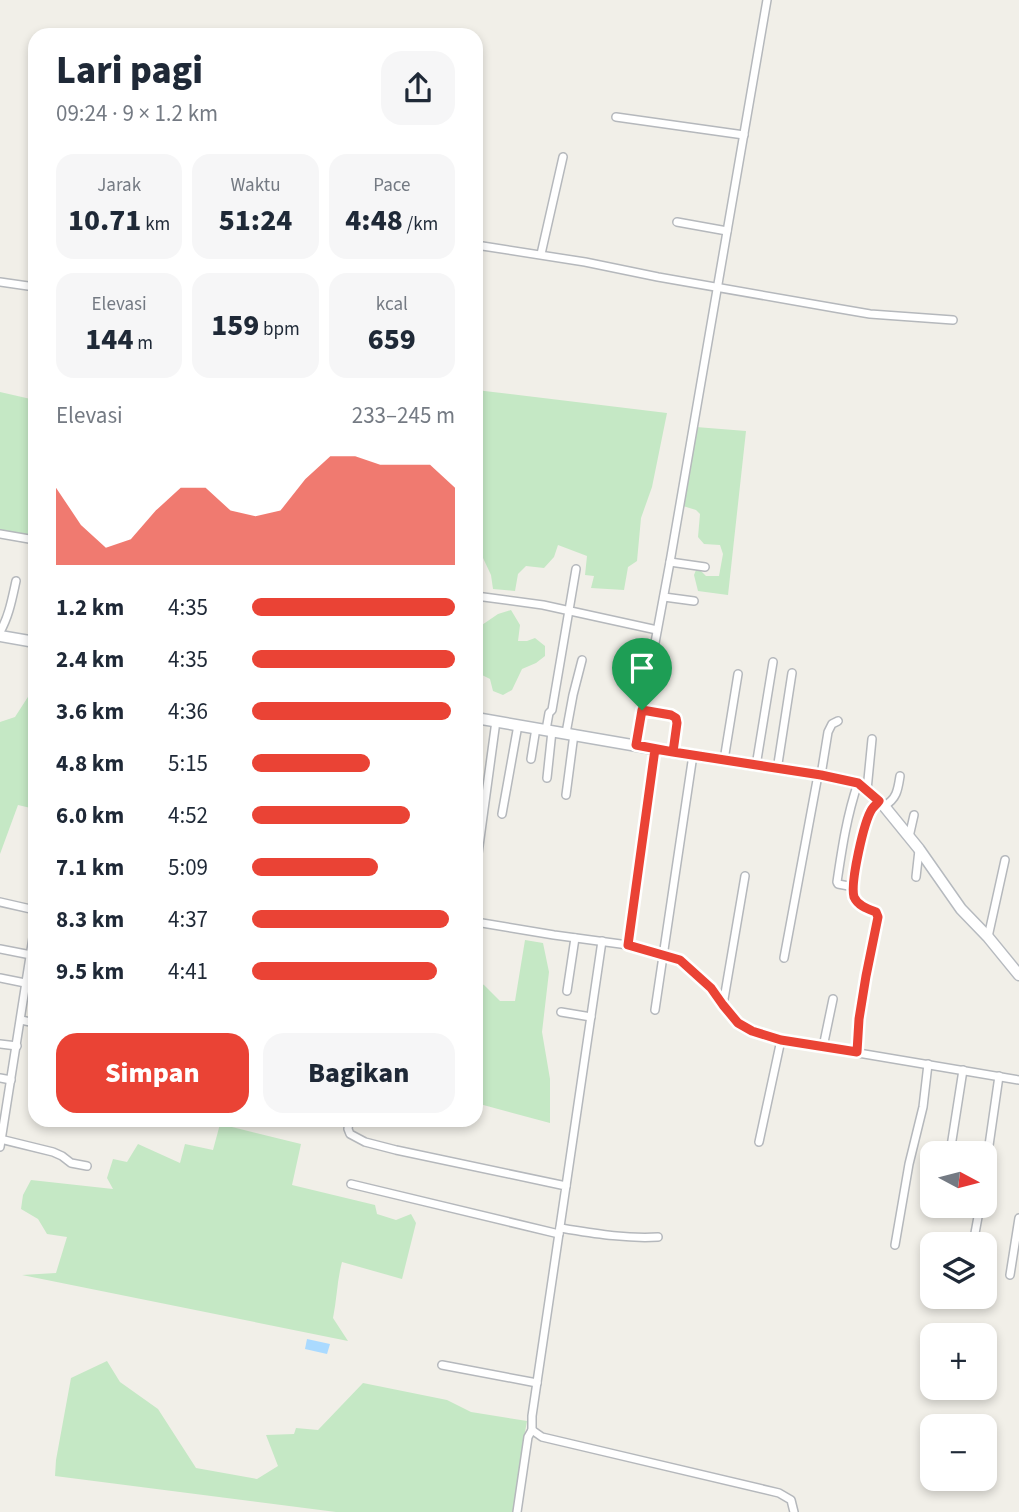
<!DOCTYPE html>
<html lang="id">
<head>
<meta charset="utf-8">
<style>
	:root { --surface:#fff; --page:#f6f6f7; --text:#1f2937; --muted:#747a83; --accent:#ea4335 }
	body { margin:0; font-family:"Source Sans 3",sans-serif; background:var(--page); color:var(--text); height:100vh; display:flex; flex-direction:column; font-size:26px; white-space:nowrap }
	* { box-sizing:border-box; margin:0 }
	p { font-size:23px; color:var(--muted) }
	.icon { flex:none; width:38px; height:38px; fill:none; stroke:currentColor; stroke-width:2; stroke-linecap:round; stroke-linejoin:round }
	.map { position:relative; flex:1; overflow:hidden }
	.side { position:absolute; left:28px; top:28px; width:455px; height:1099px; display:flex; flex-direction:column; background:var(--surface); border-radius:21px; box-shadow:0 4px 10px #0003 }
	.side>* { flex:none }
	.needle { width:46px; rotate:97deg }
	.fabs { position:absolute; left:920px; top:1141px; display:grid; gap:14px }
	.fabs a { display:grid; place-items:center; width:77px; height:77px; border-radius:14px; background:var(--surface); box-shadow:0 4px 10px #0003; font-size:35px }
	.pin { position:absolute; display:grid; place-items:center; width:60px; height:60px; color:#fff; margin:-72px -30px; border-radius:50% 50% 50% 0; rotate:-45deg; box-shadow:0 0 7px #0007 }
	.pin .icon { rotate:45deg }
	.round { display:grid; place-items:center; flex:none; width:74px; height:74px; border-radius:21px; background:var(--page) }
	.head { display:flex; align-items:center; justify-content:space-between; height:119px; padding:0 28px }
	h1 { font-size:38px; font-weight:800; line-height:52px }
	.figures { display:grid; grid-template-columns:repeat(3,1fr); gap:10px; height:119px; padding:7px 28px }
	.figures div { display:grid; align-content:center; border-radius:18px; background:var(--page); text-align:center }
	.figures b { font-size:30px; font-weight:800 }
	.figures small { font-size:19px; font-weight:400 }
	.figures p { font-size:19px }
	.chart { height:196px; padding:14px 28px }
	.chart p { display:flex; justify-content:space-between }
	.chart svg { width:100%; height:126px; margin-top:7px; fill:var(--accent); opacity:.7 }
	.cta { display:flex; gap:14px; margin-top:auto; padding:14px 28px }
	.cta a { flex:1; height:80px; border-radius:21px; background:var(--accent); color:#fff; font-size:28px; font-weight:800; line-height:80px; text-align:center }
	.cta a+a { background:var(--page); color:var(--text) }
	ul { padding:0 28px; list-style:none; font-size:23px }
	li { display:grid; grid-template-columns:112px 84px 1fr; align-items:center; height:52px }
	li i { height:18px; border-radius:9px; background:var(--accent) }
	.map>svg:first-child { display:block }
</style>
</head>
<body>
<div class="map">
<svg width="1019" height="1512" viewBox="0 0 1019 1512">
	<rect width="100%" height="100%" fill="#f1efe8"/>
	<!-- green -->
	<g fill="#c5e8c5">
		<polygon points="476,390 667,413 652,487 641,518 637,561 628,567 624,590 591,588 594,576 585,575 587,556 558,545 554,557 544,568 526,566 518,574 515,591 493,589 491,575 476,543"/>
		<polygon points="0,392 35,400 35,539 0,532"/>
		<polygon points="696,427 746,431 728,595 698,591 694,575 696,570 700,570 706,576 719,576 723,554 720,545 704,544 698,537 700,514 696,510 683,506"/>
		<polygon points="511,610 520,625 518,641 527,641 535,638 545,646 545,656 536,663 522,669 512,690 503,695 493,691 490,679 476,672 476,629 498,614"/>
		<polygon points="35,686 35,809 18,805 0,854 0,722 15,717"/>
		<polygon points="525,940 543,943 549,972 542,1032 550,1079 550,1123 476,1103 476,981 484,985 500,1001 515,1001"/>
		<path d="M220,1124L301,1144L292,1185L375,1205L377,1214L396,1220L411,1214L416,1223L402,1279L342,1262C337,1280 337,1299 333,1318L348,1341L22,1275L56,1273L67,1237L47,1234L38,1219L21,1209L23,1195L31,1180L113,1189L107,1178L113,1159L127,1162L138,1144L180,1163L185,1144L213,1150Z"/>
		<polygon points="107,1361 120,1382 158,1409 196,1468 257,1479 278,1466 266,1435 294,1434 296,1428 318,1430 363,1383 447,1400 471,1412 527,1421 521,1454 514,1512 336,1512 55,1476 56,1460 71,1378"/>
	</g>
	<!-- water -->
	<polygon fill="#aadaff" points="307,1339 330,1344 327,1354 305,1349"/>
	<g fill="none" stroke-linecap="round" stroke-linejoin="round">
		<defs>
			<g id="street">
				<polyline points="616,117 744,135"/>
				<polyline points="677,222 727,231"/>
				<polyline points="476,245 585,262 658,277 835,308 870,314 953,320"/>
				<polyline points="541,254 563,157"/>
				<polyline points="0,282 35,287"/>
				<polyline points="0,534 35,540"/>
				<polyline points="670,562 705,567"/>
				<polyline points="476,596 543,605 657,630"/>
				<polyline points="664,597 694,601"/>
				<path d="M0,632C9,616 12,599 16,581"/>
				<polyline points="642,710 675,717 677,723 672,752"/>
				<polyline points="546,730 549,713 552,710 576,569"/>
				<polyline points="476,733 478,718"/>
				<polyline points="566,733 573,695 582,660"/>
				<polyline points="636,745 670,562 767,0"/>
				<polyline points="531,759 536,728"/>
				<polyline points="724,760 738,674"/>
				<polyline points="756,766 773,662"/>
				<polyline points="777,770 792,673"/>
				<polyline points="821,775 828,732 832,724 838,721"/>
				<polyline points="547,778 552,731"/>
				<polyline points="867,790 872,739"/>
				<polyline points="566,795 574,734"/>
				<path d="M884,806C897,799 898,789 900,776"/>
				<polyline points="502,814 518,725"/>
				<polyline points="909,837 914,815"/>
				<polyline points="476,868 496,721"/>
				<polyline points="916,877 919,850"/>
				<path d="M854,887L838,884L837,882C842,848 847,815 858,783"/>
				<polyline points="0,902 35,910"/>
				<polyline points="476,922 554,935 628,945 679,960 711,987 723,1005 738,1023 753,1031 781,1040 1019,1080"/>
				<polyline points="988,937 1005,860"/>
				<polyline points="628,945 655,749"/>
				<polyline points="0,949 31,955"/>
				<polyline points="784,958 818,775"/>
				<polyline points="0,978 35,985"/>
				<polyline points="567,991 575,938"/>
				<polyline points="723,1005 745,876"/>
				<polyline points="655,1010 693,755"/>
				<polyline points="561,1012 591,1017"/>
				<polyline points="21,1020 35,1023"/>
				<polyline points="0,1044 17,1046"/>
				<polyline points="823,1047 833,999"/>
				<path d="M857,1052L859,1019L866,976L878,917L876,912C868,909 858,906 854,897C849,881 863,830 869,814C872,809 875,805 879,801"/>
				<polyline points="0,1078 11,1080"/>
				<polyline points="349,1120 348,1129 350,1134 365,1142 396,1150 566,1186 532,1416 532,1430 528,1437 517,1512"/>
				<polyline points="0,1139 53,1152 62,1156 71,1163 87,1166"/>
				<polyline points="759,1142 781,1040"/>
				<polyline points="0,1147 35,925"/>
				<polyline points="950,1153 963,1070"/>
				<polyline points="985,1173 999,1076"/>
				<polyline points="351,1184 559,1234"/>
				<polyline points="566,1186 602,941"/>
				<path d="M560,1228C592,1233 625,1239 658,1237"/>
				<polyline points="973,1244 980,1206"/>
				<polyline points="895,1245 909,1164 923,1107 928,1064"/>
				<polyline points="1010,1275 1019,1218"/>
				<polyline points="442,1365 537,1383"/>
				<polyline points="532,1430 542,1437 779,1493 791,1500 794,1512"/>
			</g>
			<g id="secondary">
				<polyline points="0,636 35,642"/>
				<polyline points="476,718 672,752 821,775 858,783 884,806 919,849 961,909 988,937 1019,975"/>
			</g>
		</defs>
		<!-- street casing -->
		<use href="#street" stroke="#b5b8bc" stroke-width="10"/>
		<!-- secondary casing -->
		<use href="#secondary" stroke="#b6babf" stroke-width="13"/>
		<!-- street -->
		<use href="#street" stroke="#fff" stroke-width="7"/>
		<!-- secondary -->
		<use href="#secondary" stroke="#fff" stroke-width="10"/>
	</g>
	<g fill="none" stroke-linecap="round" stroke-linejoin="round">
		<defs>
			<path id="route" d="M642,710L636,745L673,752L821,775L858,783L879,801C877,804 874,806 872,809C864,821 850,883 854,897C858,906 868,909 876,912L878,917L866,976L859,1019L857,1052L781,1040L752,1031L738,1023L723,1005L711,988L680,960L628,945L655,749L673,752L677,723L676,718L671,715L642,710"/>
		</defs>
		<!-- route casing -->
		<use href="#route" stroke="#fff" stroke-width="14"/>
		<!-- route -->
		<use href="#route" stroke="#ea4335" stroke-width="9"/>
	</g>
</svg>
<div class="fabs">
<a><svg class="needle" viewBox="-14 -14 28 28"><path d="M0-13l5 13h-10z" fill="#e53935"/><path d="M0 13l5-13h-10z" fill="#747a83"/></svg></a>
<a><svg class="icon" aria-label="layers" viewBox="0 0 24 24"><path d="M12 4l9 5-9 5-9-5zM3 14l9 5 9-5"/></svg></a>
<a>+</a>
<a>−</a>
</div>
<div class="pin" style="left:642px;top:710px;background:#1e9e55"><svg class="icon" aria-label="arrive" viewBox="0 0 24 24"><path d="M6 21V4h12l-3 4 3 4H6"/></svg></div>
<section class="side">
<div class="head"><div><h1>Lari pagi</h1><p>09:24 · 9 × 1.2 km</p></div><a class="round"><svg class="icon" aria-label="share" viewBox="0 0 24 24"><path d="M12 15V3M7 8l5-5 5 5M5 13v7h14v-7"/></svg></a></div>
<div class="figures">
<div><p>Jarak</p><b>10.71<small> km</small></b></div>
<div><p>Waktu</p><b>51:24</b></div>
<div><p>Pace</p><b>4:48<small> /km</small></b></div>
</div>
<div class="figures">
<div><p>Elevasi</p><b>144<small> m</small></b></div>
<div><b>159<small> bpm</small></b></div>
<div><p>kcal</p><b>659</b></div>
</div>
<div class="chart"><p><span>Elevasi</span>233–245 m</p>
<svg viewBox="0 0 160 44" preserveAspectRatio="none"><path d="M0 44V17L10 30L20 38L30 35L40 25L50 17L60 17L70 25L80 27L90 25L100 14L110 6L120 6L130 9L140 9L150 9L160 17V44z"/></svg>
</div>
<ul>
<li><b>1.2 km</b>4:35<i style="width:100%"></i></li>
<li><b>2.4 km</b>4:35<i style="width:100%"></i></li>
<li><b>3.6 km</b>4:36<i style="width:98%"></i></li>
<li><b>4.8 km</b>5:15<i style="width:58%"></i></li>
<li><b>6.0 km</b>4:52<i style="width:78%"></i></li>
<li><b>7.1 km</b>5:09<i style="width:62%"></i></li>
<li><b>8.3 km</b>4:37<i style="width:97%"></i></li>
<li><b>9.5 km</b>4:41<i style="width:91%"></i></li>
</ul>
<div class="cta"><a>Simpan</a><a>Bagikan</a></div>
</section>
</div>
</body>
</html>
